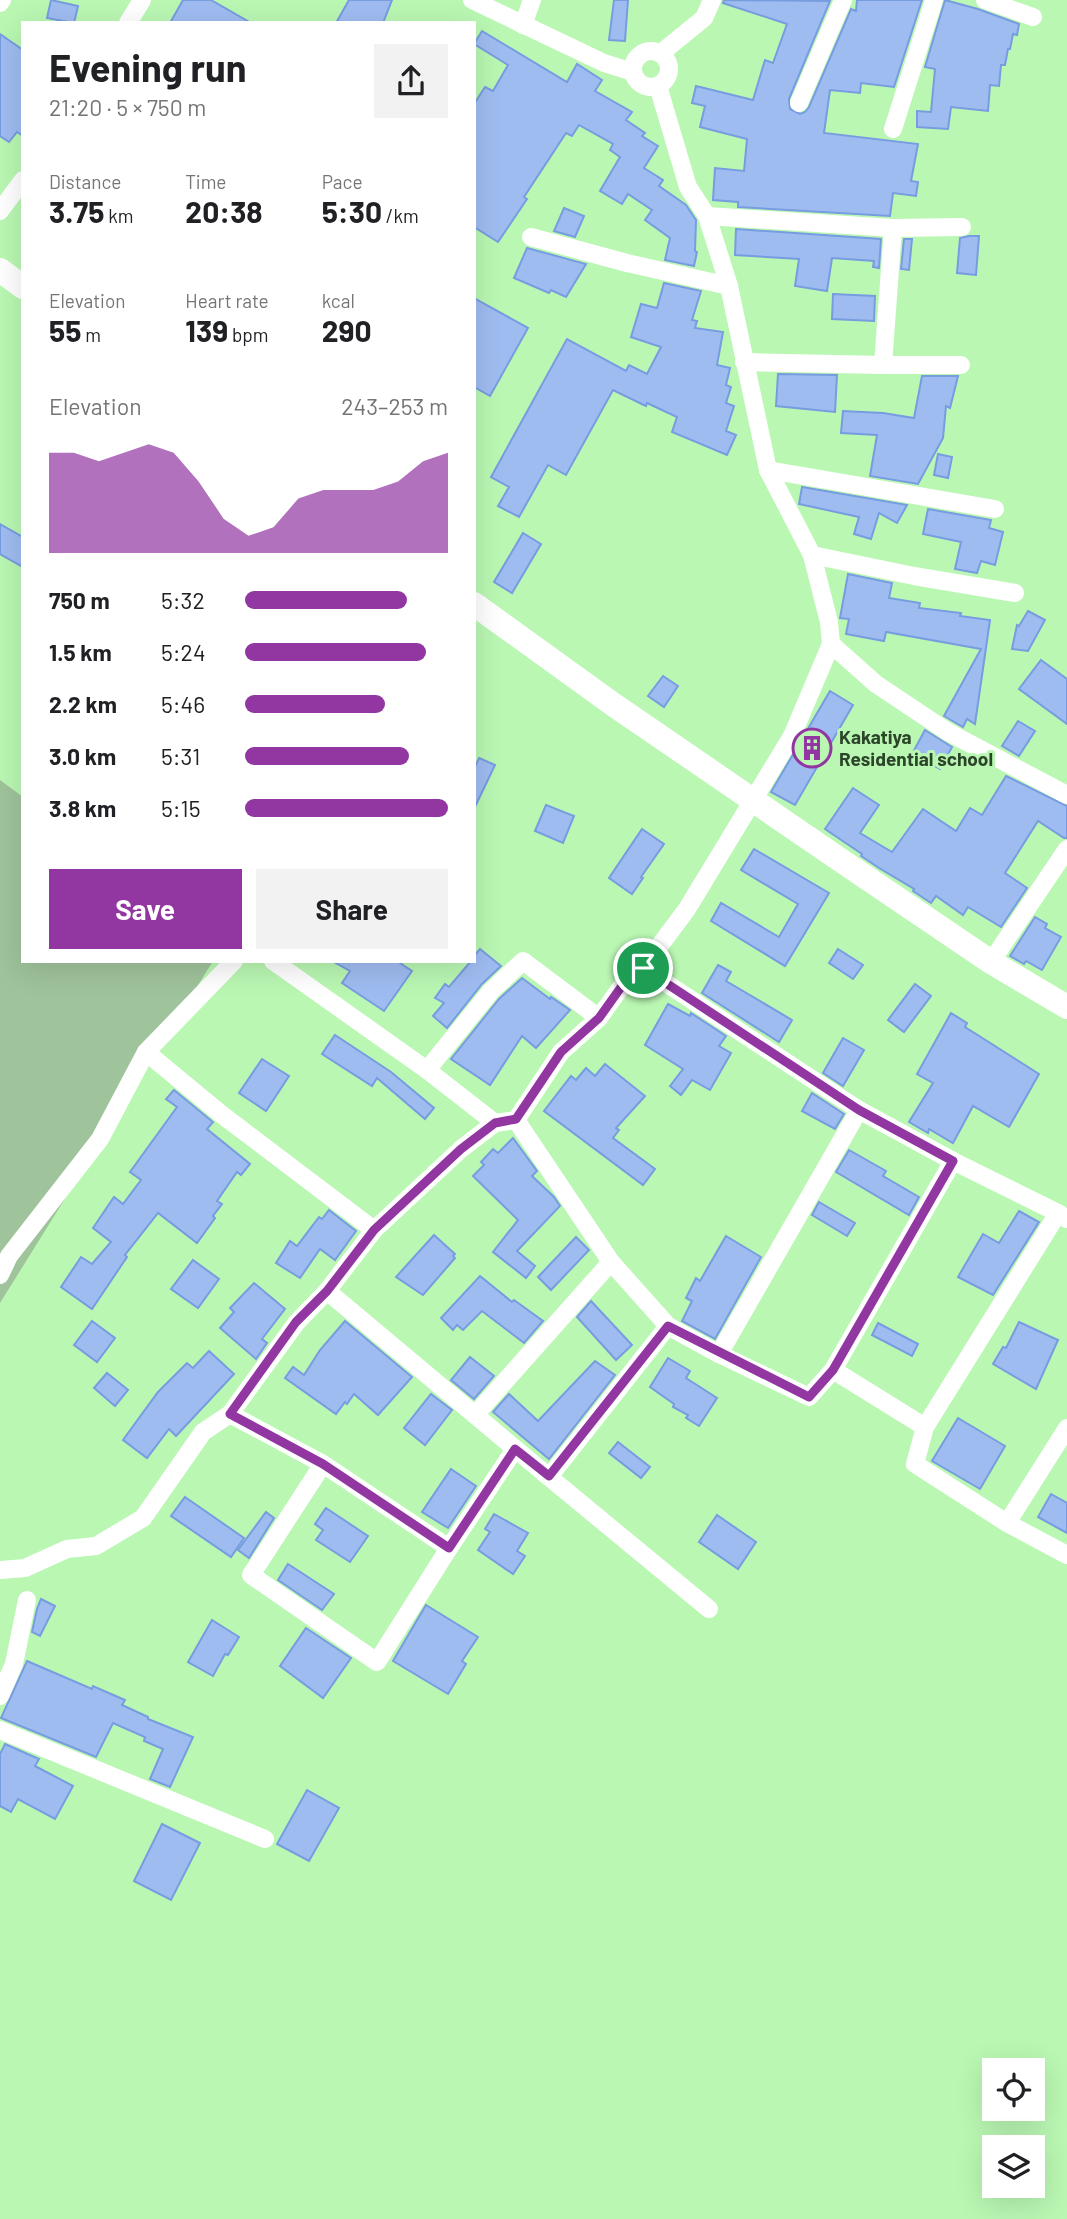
<!DOCTYPE html>
<html lang="en">
<head>
<meta charset="utf-8">
<style>
	:root { --surface:#fff; --page:#f2f2f2; --text:#202124; --muted:#757577; --accent:#9236a1 }
	body { margin:0; font-family:Barlow,sans-serif; background:var(--page); color:var(--text); height:100vh; display:flex; flex-direction:column; font-size:26px; white-space:nowrap }
	* { box-sizing:border-box; margin:0 }
	p { font-size:23px; color:var(--muted) }
	.icon { flex:none; width:38px; height:38px; fill:none; stroke:currentColor; stroke-width:2; stroke-linecap:round; stroke-linejoin:round }
	.map { position:relative; flex:1; overflow:hidden }
	.details { position:absolute; left:21px; top:21px; width:455px; height:942px; display:flex; flex-direction:column; background:var(--surface); border-radius:0px; box-shadow:0 7px 28px #0002 }
	.details>* { flex:none }
	.controls { position:absolute; left:982px; top:2058px; display:grid; gap:14px }
	.controls a { display:grid; place-items:center; width:63px; height:63px; border-radius:0px; background:var(--surface); box-shadow:0 7px 28px #0002; font-size:35px }
	.pin { position:absolute; display:grid; place-items:center; width:60px; height:60px; color:#fff; margin:-30px; border:4px solid #fff; border-radius:50%; box-shadow:0 2px 7px #0007 }
	.round { display:grid; place-items:center; flex:none; width:74px; height:74px; border-radius:0px; background:var(--page) }
	.summary { display:flex; align-items:center; justify-content:space-between; height:119px; padding:0 28px }
	h1 { font-size:38px; font-weight:700; line-height:52px }
	.figures { display:grid; grid-template-columns:repeat(3,1fr); gap:10px; height:119px; padding:7px 28px }
	.figures div { display:grid; align-content:center }
	.figures b { font-size:30px; font-weight:700 }
	.figures small { font-size:19px; font-weight:400 }
	.figures p { font-size:19px }
	.chart { height:196px; padding:14px 28px }
	.chart p { display:flex; justify-content:space-between }
	.chart svg { width:100%; height:126px; margin-top:7px; fill:var(--accent); opacity:.7 }
	.action { display:flex; gap:14px; margin-top:auto; padding:14px 28px }
	.action a { flex:1; height:80px; border-radius:0px; background:var(--accent); color:#fff; font-size:28px; font-weight:700; line-height:80px; text-align:center }
	.action a+a { background:var(--page); color:var(--text) }
	ul { padding:0 28px; list-style:none; font-size:23px }
	li { display:grid; grid-template-columns:112px 84px 1fr; align-items:center; height:52px }
	li i { height:18px; border-radius:9px; background:var(--accent) }
	.map>svg:first-child { display:block }
</style>
</head>
<body>
<div class="map">
<svg width="1067" height="2219" viewBox="0 0 1067 2219">
	<rect width="100%" height="100%" fill="#baf7b3"/>
	<!-- pitch -->
	<polygon fill="#9fc39b" points="0,780 23,797 23,961 213,961 0,1303"/>
	<!-- building -->
	<g fill="#9fbcf1" stroke="#779ce0" stroke-width="2">
		<polygon points="51,0 78,6 74,23 47,18"/>
		<polygon points="183,0 211,0 251,23 170,23"/>
		<polygon points="349,0 392,0 383,23 336,23"/>
		<polygon points="614,0 628,0 625,41 609,40"/>
		<polygon points="724,0 830,1 789,99 790,109 800,114 805,112 809,107 851,9 856,11 857,0 922,0 894,87 861,83 860,93 830,90 824,133 918,144 911,181 918,182 916,196 893,193 890,216 738,207 738,202 713,200 715,168 744,171 747,139 700,127 705,106 692,103 696,86 753,100 765,60 773,63 787,24 723,3"/>
		<polygon points="945,0 978,9 1019,24 1017,35 1013,34 1010,49 1008,49 1005,65 1001,65 999,86 990,85 988,111 951,107 948,129 917,127 917,111 931,112 935,69 925,67"/>
		<polygon points="482,31 567,82 577,64 602,80 595,91 632,112 626,120 645,133 642,136 658,146 644,168 663,180 659,186 686,205 696,220 695,251 697,252 694,266 665,260 670,238 645,220 652,210 628,194 622,204 600,191 620,157 610,150 613,144 579,125 572,136 566,133 524,197 527,199 498,242 474,227 474,104 485,87 493,91 508,65 474,44"/>
		<polygon points="0,34 23,50 23,136 17,132 9,142 0,136"/>
		<polygon points="564,208 584,216 575,237 554,231"/>
		<polygon points="736,229 881,239 879,268 873,267 874,261 832,258 827,291 795,286 799,259 735,255"/>
		<polygon points="969,236 979,236 976,275 957,273 960,238"/>
		<polygon points="904,239 912,239 909,270 901,269"/>
		<polygon points="527,248 586,264 566,297 551,290 549,293 514,278"/>
		<polygon points="664,283 701,291 692,320 697,321 695,328 723,332 717,365 730,368 726,385 731,387 726,403 734,406 726,431 736,435 727,455 672,432 677,417 647,403 646,406 613,390 566,475 548,465 519,517 498,506 509,487 491,477 567,339 626,371 629,365 647,374 661,347 631,337 641,304 657,308"/>
		<polygon points="833,294 875,296 874,321 832,319"/>
		<polygon points="474,298 528,328 490,396 474,387"/>
		<polygon points="778,374 837,375 835,412 776,406"/>
		<polygon points="922,376 958,376 950,408 946,406 943,438 918,484 870,476 877,435 841,433 843,411 883,413 914,418"/>
		<polygon points="938,454 952,457 948,478 934,475"/>
		<polygon points="802,487 907,505 897,523 879,513 871,539 854,534 859,517 799,504"/>
		<polygon points="928,509 991,520 989,528 1003,532 995,565 981,561 977,573 955,569 961,542 923,534"/>
		<polygon points="0,524 23,537 23,567 0,554"/>
		<polygon points="523,533 541,544 512,593 494,582"/>
		<polygon points="848,574 892,583 889,598 920,603 919,608 961,613 960,616 990,620 975,724 967,719 963,727 944,716 981,649 886,632 884,641 846,634 849,619 840,618"/>
		<polygon points="1028,611 1045,620 1028,651 1012,649 1017,625 1019,626"/>
		<polygon points="1041,660 1067,679 1067,724 1019,689"/>
		<polygon points="663,676 678,686 664,707 648,696"/>
		<polygon points="830,691 853,705 795,805 771,792"/>
		<polygon points="1018,721 1035,731 1019,756 1002,746"/>
		<polygon points="925,730 952,747 940,769 912,754"/>
		<polygon points="479,758 495,765 474,809 474,769"/>
		<polygon points="1006,776 1067,806 1067,838 1064,838 1038,821 1005,873 1027,888 1001,927 968,907 963,915 936,896 931,903 913,891 914,889 879,868 861,856 862,854 825,829 853,788 879,805 860,833 892,852 923,809 956,831 970,808 982,815"/>
		<polygon points="546,805 574,816 563,843 535,831"/>
		<polygon points="642,829 664,844 641,877 643,878 632,894 609,878"/>
		<polygon points="754,849 829,893 785,966 711,921 721,903 779,937 798,904 741,870"/>
		<polygon points="1035,917 1047,924 1045,928 1061,937 1042,970 1026,961 1024,964 1010,956"/>
		<polygon points="480,949 501,966 482,984 447,1028 433,1016 444,1003 435,998 445,984 449,987 471,961 474,961 474,956"/>
		<polygon points="838,949 863,965 853,979 829,963"/>
		<polygon points="332,961 397,961 412,971 384,1011 342,983 350,971"/>
		<polygon points="718,965 731,972 726,981 792,1020 779,1042 702,993"/>
		<polygon points="522,978 550,999 551,997 570,1010 536,1048 522,1036 490,1085 451,1059 499,999"/>
		<polygon points="915,984 931,996 904,1032 888,1020"/>
		<polygon points="668,1004 690,1016 691,1013 726,1036 719,1046 731,1053 710,1090 692,1080 681,1095 670,1086 683,1069 645,1045"/>
		<polygon points="951,1013 967,1023 965,1027 1039,1074 1009,1127 973,1106 953,1143 929,1129 928,1133 909,1122 933,1083 917,1074"/>
		<polygon points="335,1035 391,1072 434,1108 425,1119 377,1078 372,1086 322,1054"/>
		<polygon points="843,1038 864,1050 843,1086 823,1073"/>
		<polygon points="262,1059 289,1076 266,1111 239,1093"/>
		<polygon points="605,1064 645,1096 616,1128 619,1130 613,1138 655,1169 643,1185 544,1111 571,1076 576,1080 586,1068 595,1076"/>
		<polygon points="174,1090 213,1122 207,1129 250,1164 241,1175 237,1172 217,1201 222,1204 213,1216 215,1218 197,1243 158,1213 125,1255 127,1257 92,1309 61,1287 81,1257 92,1264 111,1242 93,1228 114,1197 123,1204 141,1180 130,1172 177,1107 166,1099"/>
		<polygon points="812,1093 844,1114 835,1129 802,1111"/>
		<polygon points="513,1138 537,1171 532,1176 554,1197 560,1206 517,1251 535,1266 526,1278 493,1252 518,1220 473,1176 484,1165 481,1162 493,1149 498,1153"/>
		<polygon points="849,1150 886,1171 883,1176 919,1197 909,1215 836,1172"/>
		<polygon points="819,1202 855,1223 847,1236 812,1215"/>
		<polygon points="329,1210 356,1231 335,1260 320,1249 300,1278 276,1263 290,1241 297,1246 319,1217 322,1219"/>
		<polygon points="1019,1211 1039,1222 993,1295 958,1277 983,1234 999,1243"/>
		<polygon points="434,1235 455,1254 453,1256 455,1258 423,1295 396,1277"/>
		<polygon points="726,1236 761,1257 715,1339 682,1321 692,1301 686,1298 696,1278 700,1281"/>
		<polygon points="576,1237 589,1250 551,1290 538,1277"/>
		<polygon points="193,1260 219,1279 198,1308 171,1289"/>
		<polygon points="480,1276 512,1302 514,1300 543,1321 524,1343 482,1311 463,1330 457,1325 453,1330 441,1318"/>
		<polygon points="254,1283 285,1309 262,1339 267,1343 256,1359 220,1328 234,1312 230,1308"/>
		<polygon points="591,1301 632,1345 616,1360 577,1317"/>
		<polygon points="92,1321 115,1338 97,1362 74,1345"/>
		<polygon points="345,1321 412,1377 378,1415 354,1394 347,1404 345,1402 336,1414 285,1378 293,1367 304,1375 320,1350"/>
		<polygon points="1019,1322 1058,1340 1036,1389 993,1364 1003,1347 1006,1348"/>
		<polygon points="878,1323 918,1344 912,1356 872,1335"/>
		<polygon points="209,1351 234,1374 176,1436 169,1429 147,1458 123,1440 158,1392 187,1363 193,1368"/>
		<polygon points="470,1357 494,1376 474,1399 451,1380"/>
		<polygon points="668,1358 690,1371 686,1378 717,1398 699,1426 686,1418 688,1415 673,1407 674,1404 650,1387"/>
		<polygon points="595,1361 615,1375 549,1459 493,1412 509,1394 538,1421"/>
		<polygon points="107,1373 128,1390 115,1406 94,1388"/>
		<polygon points="431,1394 452,1410 425,1445 404,1428"/>
		<polygon points="958,1418 1005,1446 980,1489 932,1461"/>
		<polygon points="618,1442 650,1467 641,1478 609,1453"/>
		<polygon points="451,1469 476,1486 448,1528 422,1512"/>
		<polygon points="1051,1494 1067,1503 1067,1533 1038,1517"/>
		<polygon points="185,1497 244,1538 231,1557 171,1516"/>
		<polygon points="326,1508 368,1536 350,1562 316,1540 323,1530 315,1524"/>
		<polygon points="266,1512 274,1518 249,1558 238,1550"/>
		<polygon points="494,1514 528,1533 517,1551 525,1556 513,1574 478,1550 490,1532 485,1529"/>
		<polygon points="717,1515 756,1542 738,1569 699,1542"/>
		<polygon points="288,1564 334,1594 322,1610 278,1580"/>
		<polygon points="41,1599 55,1606 40,1636 32,1632 37,1609"/>
		<polygon points="426,1605 478,1637 462,1661 466,1664 448,1694 393,1661"/>
		<polygon points="212,1620 239,1637 228,1655 225,1654 213,1676 188,1662"/>
		<polygon points="306,1628 351,1658 323,1698 280,1666"/>
		<polygon points="27,1661 92,1689 93,1686 111,1694 125,1700 122,1705 148,1717 148,1719 193,1737 170,1787 150,1779 163,1749 144,1741 145,1737 113,1723 96,1757 1,1718"/>
		<polygon points="5,1744 39,1759 35,1766 73,1786 55,1819 18,1799 11,1812 0,1806 0,1754"/>
		<polygon points="307,1790 339,1808 309,1861 277,1844"/>
		<polygon points="162,1824 200,1843 171,1900 134,1881"/>
	</g>
	<g fill="none" stroke-linecap="round" stroke-linejoin="round">
		<!-- minor -->
		<g stroke="#fff" stroke-width="18">
			<polyline points="472,0 604,63 633,72"/>
			<polyline points="985,0 1033,17"/>
			<polyline points="0,3 2,0"/>
			<polyline points="128,23 142,0"/>
			<polyline points="523,25 532,0"/>
			<circle cx="651" cy="69" r="18"/>
			<polyline points="661,53 704,18 712,0"/>
			<polyline points="799,103 843,0"/>
			<polyline points="893,129 934,0"/>
			<polyline points="0,211 23,180"/>
			<polyline points="707,216 893,228 962,227"/>
			<polyline points="531,237 627,263 729,286"/>
			<polyline points="744,362 883,365 961,365"/>
			<polyline points="883,365 893,228"/>
			<polyline points="768,470 995,509"/>
			<polyline points="812,555 914,576 1015,593"/>
			<polyline points="831,644 876,684 948,732 1067,795"/>
			<polyline points="273,961 427,1070 495,1123"/>
			<polyline points="991,962 1067,849"/>
			<polyline points="643,968 859,1110"/>
			<polyline points="146,1052 221,1114 374,1230"/>
			<polyline points="427,1070 491,991 523,961 599,1018"/>
			<polyline points="516,1120 611,1262 668,1326 719,1354"/>
			<polyline points="1067,1219 1058,1213 925,1427 915,1464 1007,1523 1067,1555"/>
			<polyline points="0,1275 9,1256 100,1139 146,1052 234,961"/>
			<polyline points="327,1291 549,1477 668,1326"/>
			<polyline points="833,1370 809,1397 719,1354 859,1110 953,1161"/>
			<polyline points="230,1414 323,1464 449,1548 515,1449"/>
			<polyline points="475,1415 611,1262"/>
			<polyline points="925,1427 833,1370 953,1161 1058,1213"/>
			<polyline points="323,1464 251,1575 377,1662 449,1548"/>
			<polyline points="549,1477 709,1609"/>
			<polyline points="1007,1523 1067,1428"/>
			<polyline points="0,1570 25,1568 67,1549 96,1546 143,1518 203,1432 230,1414 297,1322 327,1291 374,1230 461,1149 495,1123 516,1120 561,1052 599,1018 624,983 643,968 687,909 792,736 831,644 829,622 812,555 768,470 729,286 707,216 688,187 658,86"/>
			<polyline points="0,1696 14,1664 27,1600"/>
			<polyline points="0,1730 265,1839"/>
		</g>
		<!-- secondary -->
		<g stroke="#fff" stroke-width="24">
			<polyline points="0,270 23,287"/>
			<polyline points="474,604 614,705 833,855 991,962 1067,1007"/>
		</g>
	</g>
	<g fill="none" stroke-linecap="round" stroke-linejoin="round">
		<defs>
			<polygon id="route" points="643,968 859,1110 953,1161 833,1370 809,1397 668,1326 549,1476 515,1449 449,1548 323,1464 230,1414 296,1322 327,1291 374,1230 461,1149 495,1123 516,1119 561,1052 599,1018 624,983"/>
		</defs>
		<!-- route casing -->
		<use href="#route" stroke="#fff" stroke-width="14"/>
		<!-- route -->
		<use href="#route" stroke="#9236a1" stroke-width="9"/>
	</g>
	<!-- icons -->
	<defs>
		<symbol id="building-ring" viewBox="-11 -11 22 22"><circle r="9.5" fill="#baf7b3" stroke="#9236a1" stroke-width="1.5"/><path d="M-4-6H4V6H1V3H-1V6H-4ZM-2.5-4.3h1.7v1.8h-1.7ZM.8-4.3h1.7v1.8H.8ZM-2.5-1h1.7V.8h-1.7ZM.8-1h1.7V.8H.8Z" fill="#9236a1"/></symbol>
	</defs>
	<g fill-rule="evenodd">
		<use href="#building-ring" x="790" y="726" width="44" height="44"/>
	</g>
	<g text-anchor="middle" stroke-width="6" stroke-linejoin="round" paint-order="stroke">
		<!-- poi labels -->
		<g font-size="19" font-weight="bold" fill="#2c4429" stroke="#baf7b3" text-anchor="start">
			<text x="839" y="744">Kakatiya<tspan x="839" dy="22">Residential school</tspan></text>
		</g>
	</g>
</svg>
<div class="controls">
<a><svg class="icon" aria-label="locate" viewBox="0 0 24 24"><circle cx="12" cy="12" r="6"/><path d="M12 2v4M12 18v4M2 12h4M18 12h4"/></svg></a>
<a><svg class="icon" aria-label="layers" viewBox="0 0 24 24"><path d="M12 4l9 5-9 5-9-5zM3 14l9 5 9-5"/></svg></a>
</div>
<div class="pin" style="left:643px;top:968px;background:#1e9e55"><svg class="icon" aria-label="arrive" viewBox="0 0 24 24"><path d="M6 21V4h12l-3 4 3 4H6"/></svg></div>
<section class="details">
<div class="summary"><div><h1>Evening run</h1><p>21:20 · 5 × 750 m</p></div><a class="round"><svg class="icon" aria-label="share" viewBox="0 0 24 24"><path d="M12 15V3M7 8l5-5 5 5M5 13v7h14v-7"/></svg></a></div>
<div class="figures">
<div><p>Distance</p><b>3.75<small> km</small></b></div>
<div><p>Time</p><b>20:38</b></div>
<div><p>Pace</p><b>5:30<small> /km</small></b></div>
</div>
<div class="figures">
<div><p>Elevation</p><b>55<small> m</small></b></div>
<div><p>Heart rate</p><b>139<small> bpm</small></b></div>
<div><p>kcal</p><b>290</b></div>
</div>
<div class="chart"><p><span>Elevation</span>243–253 m</p>
<svg viewBox="0 0 160 44" preserveAspectRatio="none"><path d="M0 44V9L10 9L20 12L30 9L40 6L50 9L60 19L70 32L80 38L90 35L100 25L110 22L120 22L130 22L140 19L150 12L160 9V44z"/></svg>
</div>
<ul>
<li><b>750 m</b>5:32<i style="width:80%"></i></li>
<li><b>1.5 km</b>5:24<i style="width:89%"></i></li>
<li><b>2.2 km</b>5:46<i style="width:69%"></i></li>
<li><b>3.0 km</b>5:31<i style="width:81%"></i></li>
<li><b>3.8 km</b>5:15<i style="width:100%"></i></li>
</ul>
<div class="action"><a>Save</a><a>Share</a></div>
</section>
</div>
</body>
</html>
